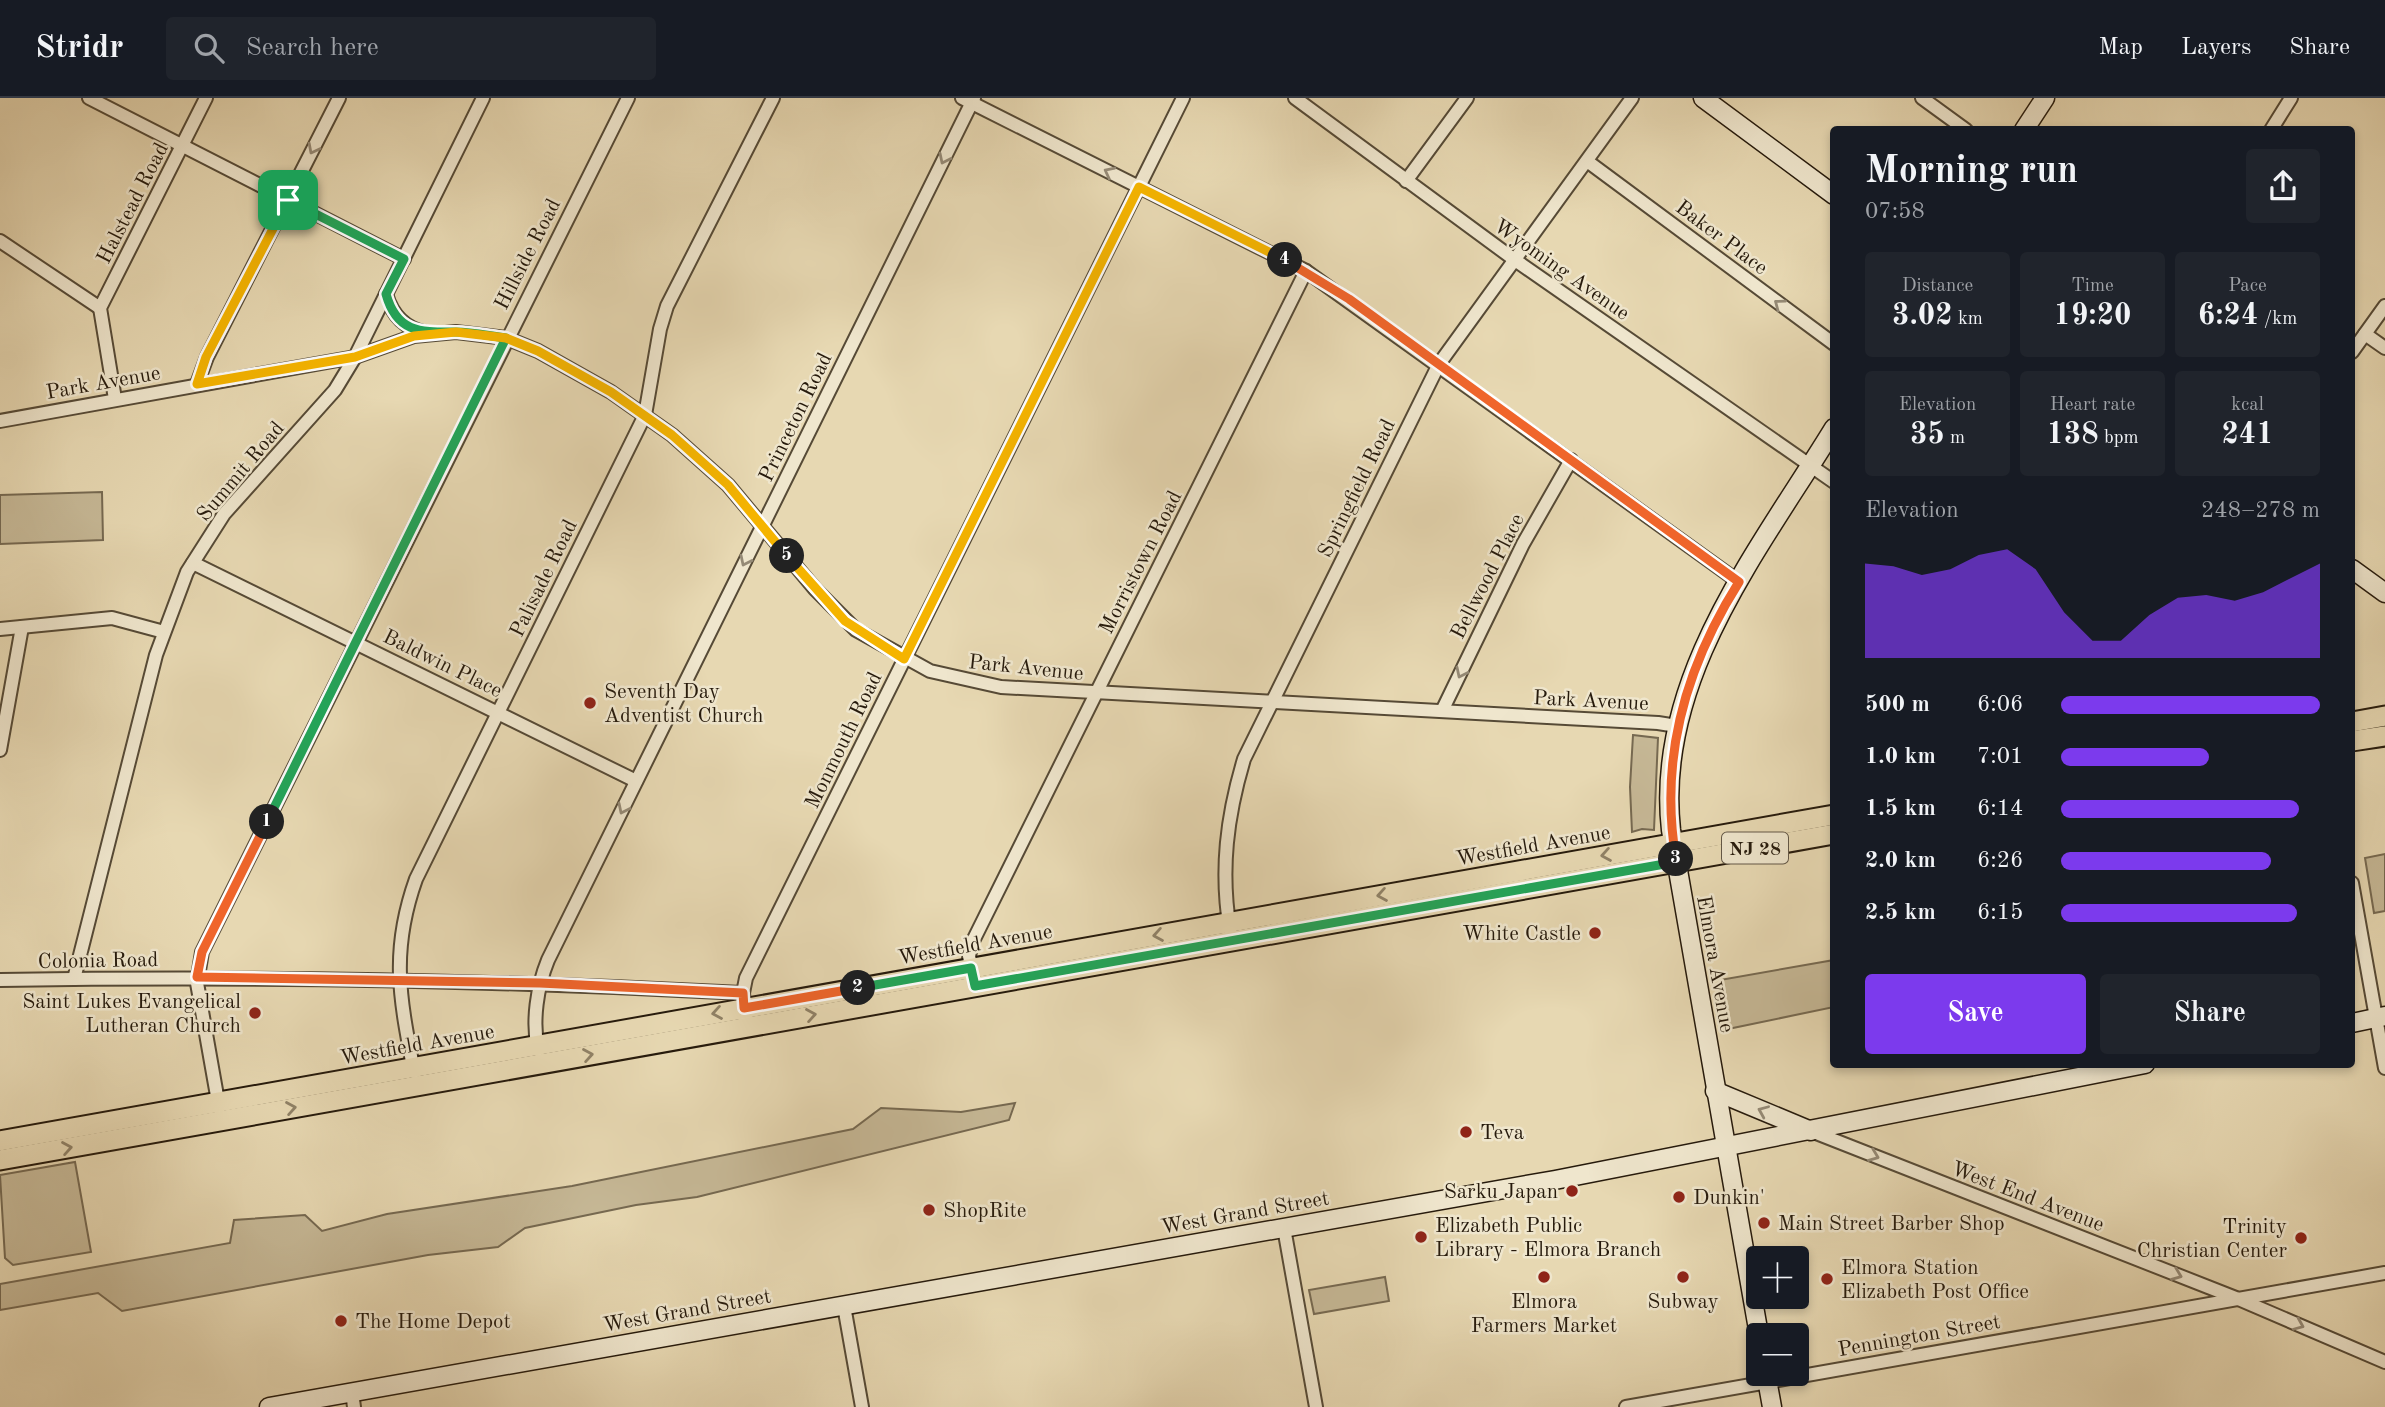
<!DOCTYPE html>
<html lang="en">
<head>
<meta charset="utf-8">
<style>
	:root { --surface:#171b24; --page:#20242c; --text:#f1f3f6; --muted:#9ea1a6; --line:#363941; --accent:#7c3aed }
	body { margin:0; font-family:"Old Standard TT",serif; background:var(--page); color:var(--text); height:100vh; display:flex; flex-direction:column; font-size:26px; white-space:nowrap }
	* { box-sizing:border-box; margin:0 }
	p { font-size:23px; color:var(--muted) }
	.icon { flex:none; width:38px; height:38px; fill:none; stroke:currentColor; stroke-width:2; stroke-linecap:round; stroke-linejoin:round }
	.map { position:relative; flex:1; overflow:hidden }
	.side { position:absolute; left:1830px; top:28px; width:525px; height:942px; display:flex; flex-direction:column; background:var(--surface); border-radius:7px; box-shadow:0 4px 10px #0003 }
	.side>* { flex:none }
	.buttons { position:absolute; left:1746px; top:1148px; display:grid; gap:14px }
	.buttons a { display:grid; place-items:center; width:63px; height:63px; border-radius:7px; background:var(--surface); box-shadow:0 4px 10px #0003; font-size:35px }
	.pin { position:absolute; display:grid; place-items:center; width:60px; height:60px; color:#fff; margin:-30px; border-radius:14px; box-shadow:0 4px 10px #0006 }
	.km { position:absolute; width:35px; height:35px; margin:-18px; border-radius:50%; background:#222; color:#fff; font-size:19px; line-height:35px; text-align:center }
	.round { display:grid; place-items:center; flex:none; width:74px; height:74px; border-radius:7px; background:var(--page) }
	.headline { display:flex; align-items:center; justify-content:space-between; height:119px; padding:0 35px }
	h1 { font-size:38px; font-weight:800; line-height:52px }
	.metrics { display:grid; grid-template-columns:repeat(3,1fr); gap:10px; height:119px; padding:7px 35px }
	.metrics div { display:grid; align-content:center; border-radius:7px; background:var(--page); text-align:center }
	.metrics b { font-size:30px; font-weight:800 }
	.metrics small { font-size:19px; font-weight:400 }
	.metrics p { font-size:19px }
	.chart { height:196px; padding:14px 35px }
	.chart p { display:flex; justify-content:space-between }
	.chart svg { width:100%; height:126px; margin-top:7px; fill:var(--accent); opacity:.7 }
	.button { display:flex; gap:14px; margin-top:auto; padding:14px 35px }
	.button a { flex:1; height:80px; border-radius:7px; background:var(--accent); color:#fff; font-size:28px; font-weight:800; line-height:80px; text-align:center }
	.button a+a { background:var(--page); color:var(--text) }
	ul { padding:0 35px; list-style:none; font-size:23px }
	li { display:grid; grid-template-columns:112px 84px 1fr; align-items:center; height:52px }
	li i { height:18px; border-radius:9px; background:var(--accent) }
	header { display:flex; align-items:center; gap:42px; box-sizing:border-box; height:98px; padding:0 35px; background:var(--surface); border-bottom:2px solid var(--line) }
	header strong { font-size:33px }
	nav { display:flex; gap:38px; margin-inline-start:auto; font-size:24px }
	.search { width:490px; height:63px; background:var(--page); display:flex; align-items:center; gap:18px; box-sizing:border-box; padding:0 24px; border-radius:7px; color:var(--muted); font-size:26px }
	.map>svg:first-child { display:block }
</style>
</head>
<body>
<header>
<strong>Stridr</strong>
<div class="search"><svg class="icon" aria-label="search" viewBox="0 0 24 24"><circle cx="10" cy="10" r="6"/><path d="M15 15l6 6"/></svg>Search here</div>
<nav><a>Map</a><a>Layers</a><a>Share</a></nav>
</header>
<div class="map">
<svg width="2385" height="1309" viewBox="0 0 2385 1309">
	<rect width="100%" height="100%" fill="#e7d8b2"/>
	<filter id="stains"><feTurbulence type="fractalNoise" baseFrequency=".00286" numOctaves="4"/><feColorMatrix values="0 0 0 0 .2 0 0 0 0 .09 0 0 0 0 .02 0 0 0 .5 -.17"/></filter>
	<radialGradient id="worn" r=".72"><stop offset=".6" stop-color="#630" stop-opacity="0"/><stop offset="1" stop-color="#630" stop-opacity=".3"/></radialGradient>
	<!-- green -->
	<g fill="#c6b896" stroke="#766951" stroke-width="2">
		<polygon points="102,394 103,442 0,446 0,397"/>
		<polygon points="1633,637 1658,640 1654,732 1642,731 1632,734 1630,689"/>
		<polygon points="2385,756 2385,813 2374,815 2365,760"/>
		<polygon points="1834,862 1834,909 1728,931 1720,882"/>
		<polygon points="1015,1005 1009,1022 697,1099 636,1107 525,1130 498,1149 428,1157 122,1213 98,1195 0,1212 0,1186 230,1145 234,1122 305,1117 322,1133 387,1116 572,1088 853,1031 881,1010 961,1014"/>
		<polygon points="75,1064 91,1154 13,1167 5,1160 0,1077"/>
		<polygon points="1385,1179 1389,1203 1314,1216 1309,1192"/>
	</g>
	<g fill="none" stroke-linecap="round" stroke-linejoin="round">
		<defs>
			<g id="street">
				<polyline points="89,0 404,161"/>
				<polyline points="962,0 1306,173 1739,484"/>
				<polyline points="1295,0 1515,162 1834,384"/>
				<polyline points="1922,0 1966,32"/>
				<polyline points="2271,32 2291,0"/>
				<polyline points="1587,63 1834,246"/>
				<polyline points="1406,83 1467,0"/>
				<polyline points="0,143 100,210"/>
				<path d="M386,196C392,217 405,231 427,235"/>
				<polyline points="2365,236 2385,250"/>
				<polyline points="2352,254 2385,208"/>
				<polyline points="197,286 207,259 339,0"/>
				<polyline points="115,301 100,210 206,0"/>
				<polyline points="0,323 355,259 414,238 456,234 506,240 538,253 611,294 672,337 728,387 815,491 856,532 930,573 1001,589 1658,625 1677,628"/>
				<polyline points="193,465 636,683"/>
				<polyline points="0,531 112,520 164,534"/>
				<polyline points="1442,613 1523,446 1571,362"/>
				<polyline points="0,652 22,529"/>
				<polyline points="2352,785 2385,970"/>
				<path d="M1230,832C1220,772 1227,718 1244,661L1439,266L1632,0"/>
				<polyline points="973,877 969,858 972,845 1306,173"/>
				<polyline points="74,881 156,557 187,474 224,416 335,292 355,259 483,0"/>
				<path d="M0,882C248,878 495,882 743,895"/>
				<polyline points="745,918 743,895 746,880 1183,0"/>
				<path d="M538,952C532,923 537,889 548,862L974,0"/>
				<path d="M414,974C400,900 390,854 416,781L645,317L660,231L667,208L773,0"/>
				<polyline points="219,1009 197,885 202,854 628,0"/>
				<polyline points="1811,1033 2236,1200 2385,1264"/>
				<polyline points="1284,1130 1316,1309"/>
				<polyline points="844,1208 862,1309"/>
				<polyline points="352,1294 354,1309"/>
				<polyline points="1626,1309 2385,1175"/>
			</g>
			<g id="secondary">
				<polyline points="1703,0 1834,97"/>
				<polyline points="2024,32 2045,0"/>
				<polyline points="2352,471 2385,495"/>
				<polyline points="2352,925 2385,918"/>
				<polyline points="1715,993 1811,1033"/>
				<path d="M1759,1237L1671,732C1654,581 1760,451 1834,330"/>
				<polyline points="1766,1276 1772,1309"/>
				<polyline points="269,1309 1555,1082 2145,966"/>
			</g>
			<g id="primary">
				<polyline points="2352,624 2385,618"/>
				<polyline points="2352,643 2385,638"/>
				<polyline points="0,1043 1834,717"/>
				<polyline points="0,1062 1834,736"/>
			</g>
		</defs>
		<!-- street casing -->
		<use href="#street" stroke="#564a36" stroke-width="16"/>
		<!-- secondary casing -->
		<use href="#secondary" stroke="#261a0c" stroke-width="21"/>
		<!-- primary casing -->
		<use href="#primary" stroke="#261a0c" stroke-width="23"/>
		<!-- street -->
		<use href="#street" stroke="#efe6cd" stroke-width="12"/>
		<!-- secondary -->
		<use href="#secondary" stroke="#efe6cd" stroke-width="18"/>
		<!-- primary -->
		<use href="#primary" stroke="#e7d8b2" stroke-width="19"/>
	</g>
	<!-- one-way arrows -->
	<defs><path id="oneway-chevron" d="M-2-3.5L2.5 0L-2 3.5" fill="none" stroke-width="1.6" stroke-linecap="round" stroke-linejoin="round" transform="scale(1.75)"/></defs>
	<g stroke="#958a76">
		<use href="#oneway-chevron" transform="translate(313 51) rotate(117)"/>
		<use href="#oneway-chevron" transform="translate(944 61) rotate(116)"/>
		<use href="#oneway-chevron" transform="translate(1109 74) rotate(-153)"/>
		<use href="#oneway-chevron" transform="translate(1779 206) rotate(-143)"/>
		<use href="#oneway-chevron" transform="translate(745 463) rotate(116)"/>
		<use href="#oneway-chevron" transform="translate(1461 575) rotate(116)"/>
		<use href="#oneway-chevron" transform="translate(623 711) rotate(116)"/>
		<use href="#oneway-chevron" transform="translate(1763 1013) rotate(-157)"/>
		<use href="#oneway-chevron" transform="translate(1874 1058) rotate(21)"/>
		<use href="#oneway-chevron" transform="translate(2177 1177) rotate(21)"/>
		<use href="#oneway-chevron" transform="translate(2299 1227) rotate(23)"/>
	</g>
	<g stroke="#908267">
		<use href="#oneway-chevron" transform="translate(1606 757) rotate(170)"/>
		<use href="#oneway-chevron" transform="translate(1382 797) rotate(170)"/>
		<use href="#oneway-chevron" transform="translate(1158 837) rotate(170)"/>
		<use href="#oneway-chevron" transform="translate(717 915) rotate(170)"/>
		<use href="#oneway-chevron" transform="translate(811 917) rotate(-10)"/>
		<use href="#oneway-chevron" transform="translate(588 957) rotate(-10)"/>
		<use href="#oneway-chevron" transform="translate(291 1010) rotate(-10)"/>
		<use href="#oneway-chevron" transform="translate(67 1050) rotate(-10)"/>
	</g>
	<g fill="none" stroke-linecap="round" stroke-linejoin="round">
		<defs>
			<path id="split-1" d="M267,724L506,240C489,238 473,234 456,234C422,234 397,236 386,196L404,161L288,102"/>
			<polyline id="split-2" points="267,724 202,854 197,879 540,885 743,895 744,910 858,890"/>
			<polyline id="split-3" points="858,890 971,870 975,888 1676,764 1676,761"/>
			<path id="split-4" d="M1285,162L1349,201L1739,484C1686,568 1659,662 1676,761"/>
			<polyline id="split-5" points="787,458 845,523 904,561 1139,89 1285,162"/>
			<polyline id="split-6" points="288,102 206,259 197,286 355,259 414,238 456,234 506,240 538,253 611,294 672,337 728,387 787,458"/>
		</defs>
		<!-- split-1 casing -->
		<use href="#split-1" stroke="#fff" stroke-width="14"/>
		<!-- split-2 casing -->
		<use href="#split-2" stroke="#fff" stroke-width="14"/>
		<!-- split-3 casing -->
		<use href="#split-3" stroke="#fff" stroke-width="14"/>
		<!-- split-4 casing -->
		<use href="#split-4" stroke="#fff" stroke-width="14"/>
		<!-- split-5 casing -->
		<use href="#split-5" stroke="#fff" stroke-width="14"/>
		<!-- split-6 casing -->
		<use href="#split-6" stroke="#fff" stroke-width="14"/>
		<!-- split-1 -->
		<use href="#split-1" stroke="#22a559" stroke-width="9"/>
		<!-- split-2 -->
		<use href="#split-2" stroke="#f0652b" stroke-width="9"/>
		<!-- split-3 -->
		<use href="#split-3" stroke="#22a559" stroke-width="9"/>
		<!-- split-4 -->
		<use href="#split-4" stroke="#f0652b" stroke-width="9"/>
		<!-- split-5 -->
		<use href="#split-5" stroke="#f5b400" stroke-width="9"/>
		<!-- split-6 -->
		<use href="#split-6" stroke="#f5b400" stroke-width="9"/>
	</g>
	<!-- markers -->
	<g fill="#8f2418" stroke="#efe6cd" stroke-width="2.5">
		<circle cx="590" cy="605" r="7"/>
		<circle cx="1595" cy="835" r="7"/>
		<circle cx="255" cy="915" r="7"/>
		<circle cx="1466" cy="1034" r="7"/>
		<circle cx="1572" cy="1093" r="7"/>
		<circle cx="1679" cy="1099" r="7"/>
		<circle cx="929" cy="1112" r="7"/>
		<circle cx="1764" cy="1125" r="7"/>
		<circle cx="1421" cy="1139" r="7"/>
		<circle cx="2301" cy="1140" r="7"/>
		<circle cx="1544" cy="1179" r="7"/>
		<circle cx="1683" cy="1179" r="7"/>
		<circle cx="1827" cy="1181" r="7"/>
		<circle cx="341" cy="1223" r="7"/>
	</g>
	<g text-anchor="middle" stroke-width="5" stroke-linejoin="round" paint-order="stroke">
		<!-- shield labels -->
		<rect fill="#efe6cd" stroke="#625746" stroke-width="2" x="1722" y="734.5" width="66" height="31" rx="5"/>
		<g font-size="19" font-weight="bold" fill="#261a0c">
			<text x="1755" y="757">NJ 28</text>
		</g>
		<!-- street labels -->
		<g font-size="21" fill="#261a0c" stroke="#efe6cd">
			<text transform="translate(132 105) rotate(-63)" y="7">Halstead Road</text>
			<text transform="translate(1722 139) rotate(37)" y="7">Baker Place</text>
			<text transform="translate(527 156) rotate(-63)" y="7">Hillside Road</text>
			<text transform="translate(1562 171) rotate(35)" y="7">Wyoming Avenue</text>
			<text transform="translate(103 284) rotate(-10)" y="7">Park Avenue</text>
			<text transform="translate(795 319) rotate(-64)" y="7">Princeton Road</text>
			<text transform="translate(240 373) rotate(-50)" y="7">Summit Road</text>
			<text transform="translate(1356 390) rotate(-64)" y="7">Springfield Road</text>
			<text transform="translate(1140 464) rotate(-63)" y="7">Morristown Road</text>
			<text transform="translate(1487 478) rotate(-63)" y="7">Bellwood Place</text>
			<text transform="translate(543 480) rotate(-64)" y="7">Palisade Road</text>
			<text transform="translate(443 565) rotate(26)" y="7">Baldwin Place</text>
			<text transform="translate(1026 569) rotate(6)" y="7">Park Avenue</text>
			<text transform="translate(1591 602) rotate(3)" y="7">Park Avenue</text>
			<text transform="translate(843 642) rotate(-64)" y="7">Monmouth Road</text>
			<text transform="translate(1533 747) rotate(-10)" y="7">Westfield Avenue</text>
			<text transform="translate(975 846) rotate(-10)" y="7">Westfield Avenue</text>
			<text transform="translate(98 862) rotate(-1)" y="7">Colonia Road</text>
			<text transform="translate(1716 866) rotate(80)" y="7">Elmora Avenue</text>
			<text transform="translate(417 946) rotate(-10)" y="7">Westfield Avenue</text>
			<text transform="translate(2028 1098) rotate(21)" y="7">West End Avenue</text>
			<text transform="translate(1245 1114) rotate(-10)" y="7">West Grand Street</text>
			<text transform="translate(687 1212) rotate(-10)" y="7">West Grand Street</text>
			<text transform="translate(1919 1237) rotate(-10)" y="7">Pennington Street</text>
		</g>
		<!-- poi labels -->
		<g font-size="21" fill="#261a0c" stroke="#efe6cd" text-anchor="start">
			<text x="604" y="600">Seventh Day<tspan x="604" dy="24">Adventist Church</tspan></text>
			<text x="1581" y="842" text-anchor="end">White Castle</text>
			<text x="241" y="910" text-anchor="end">Saint Lukes Evangelical<tspan x="241" dy="24">Lutheran Church</tspan></text>
			<text x="1480" y="1041">Teva</text>
			<text x="1558" y="1100" text-anchor="end">Sarku Japan</text>
			<text x="1693" y="1106">Dunkin'</text>
			<text x="943" y="1119">ShopRite</text>
			<text x="1778" y="1132">Main Street Barber Shop</text>
			<text x="1435" y="1134">Elizabeth Public<tspan x="1435" dy="24">Library - Elmora Branch</tspan></text>
			<text x="2287" y="1135" text-anchor="end">Trinity<tspan x="2287" dy="24">Christian Center</tspan></text>
			<text x="1841" y="1176">Elmora Station<tspan x="1841" dy="24">Elizabeth Post Office</tspan></text>
			<text x="1544" y="1210" text-anchor="middle">Elmora<tspan x="1544" dy="24">Farmers Market</tspan></text>
			<text x="1683" y="1210" text-anchor="middle">Subway</text>
			<text x="355" y="1230">The Home Depot</text>
		</g>
	</g>
	<rect width="100%" height="100%" filter="url(#stains)"/>
	<rect width="100%" height="100%" fill="url(#worn)"/>
</svg>
<div class="buttons">
<a>+</a>
<a>−</a>
</div>
<div class="pin" style="left:288px;top:102px;background:#1e9e55"><svg class="icon" aria-label="arrive" viewBox="0 0 24 24"><path d="M6 21V4h12l-3 4 3 4H6"/></svg></div>
<b class="km" style="left:267px;top:724px">1</b>
<b class="km" style="left:858px;top:890px">2</b>
<b class="km" style="left:1676px;top:761px">3</b>
<b class="km" style="left:1285px;top:162px">4</b>
<b class="km" style="left:787px;top:458px">5</b>
<section class="side">
<div class="headline"><div><h1>Morning run</h1><p>07:58</p></div><a class="round"><svg class="icon" aria-label="share" viewBox="0 0 24 24"><path d="M12 15V3M7 8l5-5 5 5M5 13v7h14v-7"/></svg></a></div>
<div class="metrics">
<div><p>Distance</p><b>3.02<small> km</small></b></div>
<div><p>Time</p><b>19:20</b></div>
<div><p>Pace</p><b>6:24<small> /km</small></b></div>
</div>
<div class="metrics">
<div><p>Elevation</p><b>35<small> m</small></b></div>
<div><p>Heart rate</p><b>138<small> bpm</small></b></div>
<div><p>kcal</p><b>241</b></div>
</div>
<div class="chart"><p><span>Elevation</span>248–278 m</p>
<svg viewBox="0 0 160 44" preserveAspectRatio="none"><path d="M0 44V11L10 12L20 15L30 13L40 8L50 6L60 13L70 28L80 38L90 38L100 29L110 23L120 22L130 24L140 21L150 16L160 11V44z"/></svg>
</div>
<ul>
<li><b>500 m</b>6:06<i style="width:100%"></i></li>
<li><b>1.0 km</b>7:01<i style="width:57%"></i></li>
<li><b>1.5 km</b>6:14<i style="width:92%"></i></li>
<li><b>2.0 km</b>6:26<i style="width:81%"></i></li>
<li><b>2.5 km</b>6:15<i style="width:91%"></i></li>
</ul>
<div class="button"><a>Save</a><a>Share</a></div>
</section>
</div>
</body>
</html>
